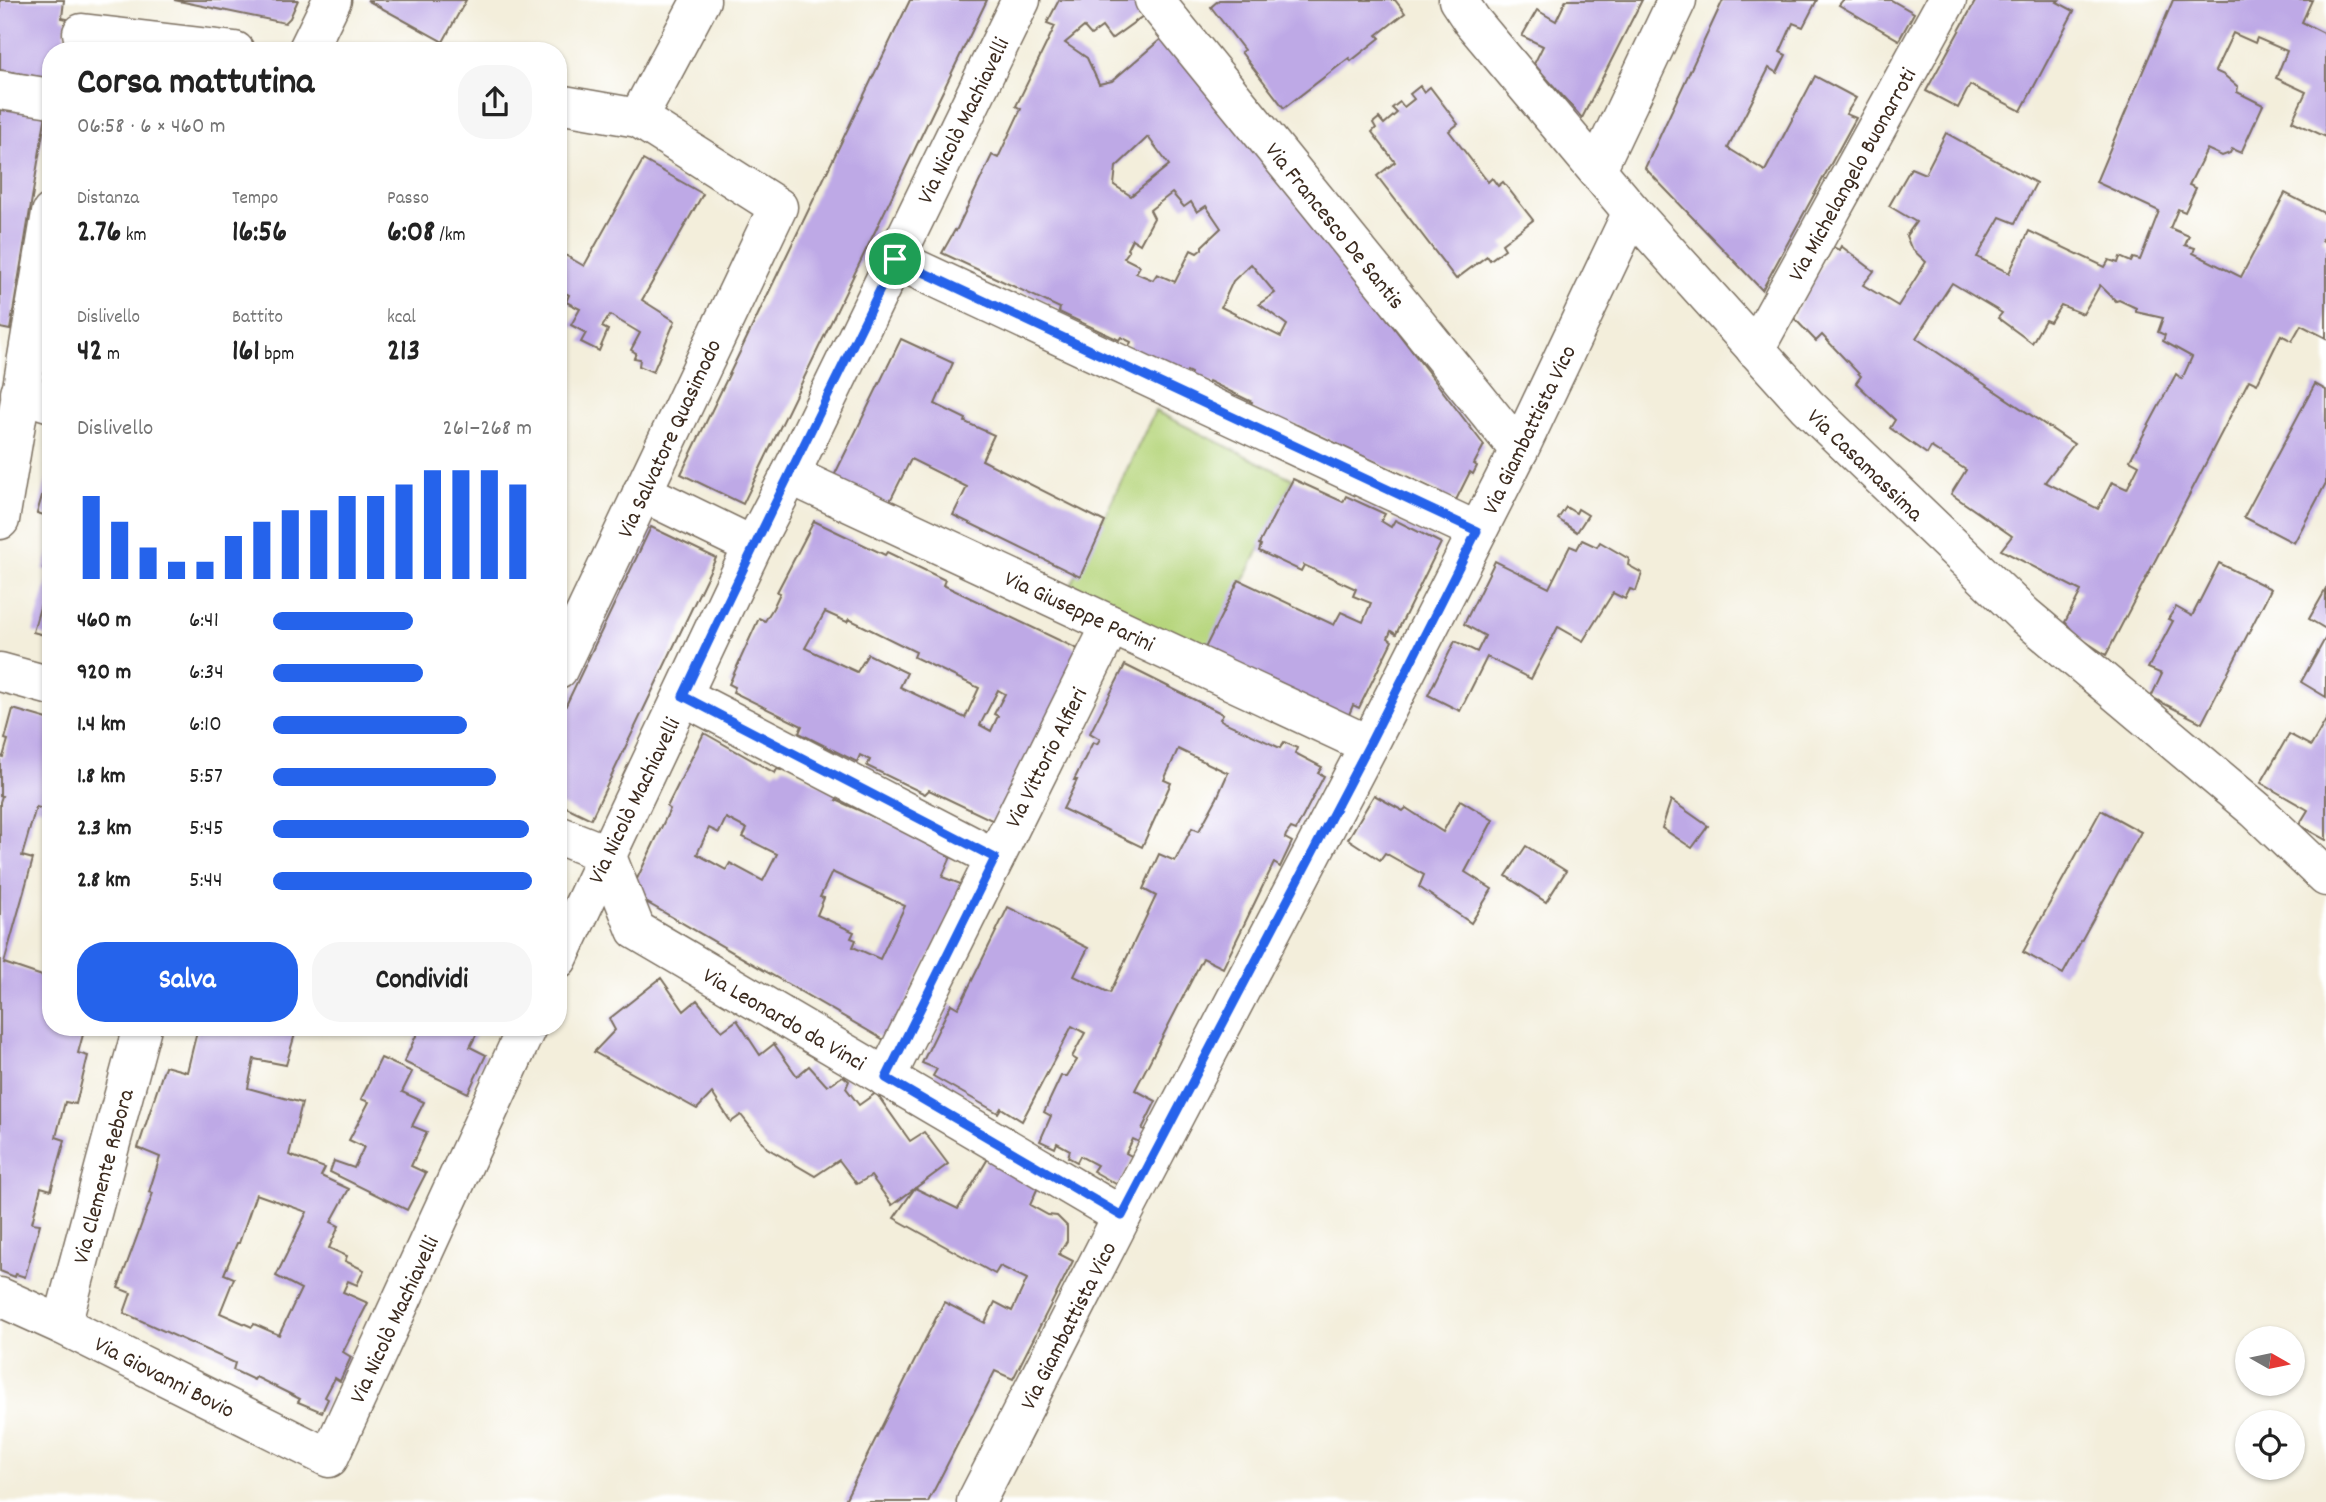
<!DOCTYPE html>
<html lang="it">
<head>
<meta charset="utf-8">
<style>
	:root { --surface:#fff; --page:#f6f6f6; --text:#222; --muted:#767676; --accent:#2563eb }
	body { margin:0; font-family:Dekko,sans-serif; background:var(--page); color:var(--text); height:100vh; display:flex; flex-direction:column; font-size:26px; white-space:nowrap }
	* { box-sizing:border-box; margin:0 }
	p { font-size:23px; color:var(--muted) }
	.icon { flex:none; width:38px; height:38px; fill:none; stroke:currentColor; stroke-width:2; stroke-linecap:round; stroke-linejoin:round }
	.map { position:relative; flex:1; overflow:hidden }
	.drawer { position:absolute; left:42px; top:42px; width:525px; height:994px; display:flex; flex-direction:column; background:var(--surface); border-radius:28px; box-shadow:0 2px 5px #0004 }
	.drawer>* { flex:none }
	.needle { width:46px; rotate:99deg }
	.fabs { position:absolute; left:2235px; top:1326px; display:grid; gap:14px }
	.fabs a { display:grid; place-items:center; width:70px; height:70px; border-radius:50%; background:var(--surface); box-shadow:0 2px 5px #0004; font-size:35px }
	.pin { position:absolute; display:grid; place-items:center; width:60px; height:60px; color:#fff; margin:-30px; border:4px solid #fff; border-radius:50%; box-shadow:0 2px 7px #0007 }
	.round { display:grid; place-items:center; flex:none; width:74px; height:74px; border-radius:28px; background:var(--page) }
	.overview { display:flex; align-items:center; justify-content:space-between; height:119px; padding:0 35px }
	h1 { font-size:38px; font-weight:700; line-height:52px }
	.metrics { display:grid; grid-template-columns:repeat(3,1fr); gap:10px; height:119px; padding:7px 35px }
	.metrics div { display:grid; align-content:center }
	.metrics b { font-size:30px; font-weight:700 }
	.metrics small { font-size:19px; font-weight:400 }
	.metrics p { font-size:19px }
	.chart { height:196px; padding:14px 35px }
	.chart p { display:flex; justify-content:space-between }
	.chart svg { width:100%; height:126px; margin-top:7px; stroke:var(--accent); stroke-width:6 }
	.action { display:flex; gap:14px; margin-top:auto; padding:14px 35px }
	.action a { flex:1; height:80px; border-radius:28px; background:var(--accent); color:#fff; font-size:28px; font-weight:700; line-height:80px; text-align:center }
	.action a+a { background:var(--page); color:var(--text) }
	ul { padding:0 35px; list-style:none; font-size:23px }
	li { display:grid; grid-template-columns:112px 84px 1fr; align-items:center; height:52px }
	li i { height:18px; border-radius:9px; background:var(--accent) }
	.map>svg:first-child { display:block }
</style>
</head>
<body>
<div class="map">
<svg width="2326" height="1502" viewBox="0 0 2326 1502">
	<rect width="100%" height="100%" fill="#fff"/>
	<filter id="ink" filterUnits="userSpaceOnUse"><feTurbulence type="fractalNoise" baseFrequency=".0143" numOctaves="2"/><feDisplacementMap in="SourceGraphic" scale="14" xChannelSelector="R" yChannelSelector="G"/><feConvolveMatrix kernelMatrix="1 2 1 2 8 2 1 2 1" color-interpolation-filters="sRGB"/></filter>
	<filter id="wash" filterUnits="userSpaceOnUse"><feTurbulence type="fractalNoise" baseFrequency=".00686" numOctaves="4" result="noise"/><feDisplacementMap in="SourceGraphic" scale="28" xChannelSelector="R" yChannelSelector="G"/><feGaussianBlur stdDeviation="1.57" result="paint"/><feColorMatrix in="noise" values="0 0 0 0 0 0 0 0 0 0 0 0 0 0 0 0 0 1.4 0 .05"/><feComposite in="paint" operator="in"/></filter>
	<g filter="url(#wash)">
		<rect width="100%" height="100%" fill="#f3eedb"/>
		<!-- green -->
		<polygon fill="#b6d57c" stroke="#78804d" stroke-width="2" points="1155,411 1293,479 1202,667 1063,602"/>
		<g id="blocks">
			<!-- building -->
			<g fill="#bea9e6" fill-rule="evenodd">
				<polygon points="0,0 64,0 62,18 67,19 62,51 51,51 51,79 0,70"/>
				<polygon points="174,0 298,0 290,18 285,23"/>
				<polygon points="367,0 466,0 443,42"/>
				<polygon points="910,0 987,0 743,504 681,474"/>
				<path d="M1059,0H1148L1154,8L1111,39L1102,27L1091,35L1084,27L1065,43L1087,58L1099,84L1112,81L1168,33L1484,445L1474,464L1477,466L1473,474L1470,472L1456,500L1451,497L1449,500L1440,496L1442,493L1297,425L1293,424L1291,428L1249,408L1252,402L1209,381L1207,385L1190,377L1191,373L1187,371L1184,377L1127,351L1131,342L1121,337L1119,340L1059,312L1060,308L942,253L955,230L956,231L992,155L998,158L1021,109L1016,106L1055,26L1047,23ZM1148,137L1169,165L1131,196L1114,185L1116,167ZM1172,193L1184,207L1191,202L1197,212L1206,206L1221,228L1202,246V249L1197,253L1191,250L1175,282L1157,274L1153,280L1136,273L1140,266L1124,258L1129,251L1127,249L1132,239L1140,244L1154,218L1150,210ZM1251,264L1275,293L1259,304L1287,325L1281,337L1221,307L1233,281Z"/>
				<polygon points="1219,0 1395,0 1405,13 1377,35 1380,38 1351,61 1349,58 1284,108 1241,52 1244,50 1211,7"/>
				<polygon points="1566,0 1642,0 1582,118 1534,64 1543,46 1522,36 1537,10 1556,21"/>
				<polygon points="1723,0 1817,0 1803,27 1793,23 1780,52 1786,55 1777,73 1769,68 1728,148 1765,171 1815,76 1856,98 1846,114 1856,118 1762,290 1645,168"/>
				<polygon points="1843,0 1891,0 1914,13 1899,40 1839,5"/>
				<polygon points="1976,0 2059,0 2057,2 2074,11 2021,111 1970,85 1958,108 1926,91"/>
				<path d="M2173,0H2312L2302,22L2326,34V137L2292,121L2306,92L2276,78L2287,51L2257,38L2255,43L2233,33L2215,71L2224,75L2238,87L2237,92L2263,105L2241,153L2232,149L2230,153L2222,156L2207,149L2189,185L2196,188L2185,212L2178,209L2170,228L2189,236L2185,245L2195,248L2193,253L2241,277L2285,193L2326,214V232L2322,240L2326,243V338L2301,325L2292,341L2281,335L2257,384L2249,380L2106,655L2077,636L2065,622L2081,591L2001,550L2012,536L1951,494L1966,470L1931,447L1927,454L1890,428L1895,420L1856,383L1861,376L1822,335L1816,341L1793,317L1833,247L1839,250L1841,246L1874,271L1863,285L1898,306L1926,262L1911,248L1906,236L1916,222L1889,206L1911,168L1925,174L1946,133L2036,183L2015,223L2000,217L1977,257L2009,273L2029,231L2105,267L2109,260L2118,263L2120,257L2131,262L2133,258L2140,260L2159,211L2096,182ZM1952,283L2002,313L1998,318L2032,343L2045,320L2050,322L2061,305L2083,314L2100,285L2116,301L2119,300L2136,308V312L2163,318L2158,332L2165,335L2163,341L2192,357L2182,379L2176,374L2130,460L2139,465L2127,489L2112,482L2098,509L2045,482L2074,444L1916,338Z"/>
				<polygon points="1420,86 1424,92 1430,87 1458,124 1449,131 1488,182 1492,178 1498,186 1503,182 1533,220 1502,244 1505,249 1490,260 1487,256 1456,279 1377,176 1395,162 1372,132 1376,128 1373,123 1379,118 1384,124 1397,113 1392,108 1400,102 1404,107 1414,99 1410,94"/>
				<polygon points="0,106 46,114 10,330 0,328"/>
				<polygon points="643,160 703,194 642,300 675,321 653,372 639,366 640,359 634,358 636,353 631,350 640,333 610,315 602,327 608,330 599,351 581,342 586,333 571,325 580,309 566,302 569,295 558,289 558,251 584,266"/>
				<polygon points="901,339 953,363 935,404 966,419 965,422 994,435 982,460 1105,522 1080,577 953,515 967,487 911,459 888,505 833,478"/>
				<polygon points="2315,384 2326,390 2326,483 2294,543 2244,517"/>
				<polygon points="51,465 51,517 37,513"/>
				<polygon points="1293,479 1343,502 1346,496 1385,514 1381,521 1391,527 1395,520 1441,543 1396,634 1391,631 1388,638 1392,641 1359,708 1353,705 1345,724 1201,656 1239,580 1334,625 1341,612 1363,622 1371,603 1353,596 1356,589 1304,565 1301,571 1259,551 1261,545 1259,544"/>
				<polygon points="1566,507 1576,513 1578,509 1588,515 1577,532 1558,519"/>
				<path d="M814,521L885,555L887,552L945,580L943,585L1084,652L1000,824L929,790L925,794L867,766L870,760L860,755L857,762L799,733L802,726L733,692L735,687L729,684L759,618L765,621L773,608L780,593L777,592ZM825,612L847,622L849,619L916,652L914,657L979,688L965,718L900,687L907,673L868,654L857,672L805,648ZM998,690L1005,694L994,714L998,716L991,731L980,725Z"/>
				<polygon points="651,527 716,558 591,819 558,803 558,722"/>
				<polygon points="1582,540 1597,547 1600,542 1629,559 1628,565 1642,573 1636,591 1630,589 1625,599 1613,593 1583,641 1558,627 1531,679 1487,657 1460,711 1428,695 1455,641 1477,652 1485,636 1464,624 1495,561 1549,588 1570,546 1577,549"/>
				<polygon points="51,546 51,637 33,632 50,572 43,569"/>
				<polygon points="2219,563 2271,589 2202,723 2151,697 2162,674 2148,668 2173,621 2168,619 2176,607 2192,616"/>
				<polygon points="2326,589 2326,629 2309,619"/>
				<polygon points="2326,637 2326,697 2301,682"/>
				<polygon points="1125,665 1223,714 1220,719 1224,722 1280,748 1284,742 1297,748 1295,753 1322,767 1318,773 1324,776 1296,830 1291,828 1286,835 1285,838 1292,842 1280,867 1274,863 1223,968 1203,958 1135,1090 1156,1101 1142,1129 1147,1131 1141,1143 1133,1139 1126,1153 1133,1157 1121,1183 1116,1184 1093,1171 1097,1165 1080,1156 1077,1162 1068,1157 1070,1150 1057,1143 1055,1148 1040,1141 1051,1116 1044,1112 1061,1076 1067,1076 1077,1060 1072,1057 1085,1033 1072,1026 1022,1121 1001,1108 998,1113 933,1076 937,1069 922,1063 951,1004 958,1008 961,1003 1008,907 1088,948 1074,976 1110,993 1156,896 1143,889 1159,854 1175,861 1192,828 1199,831 1217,798 1228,773 1178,749 1164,780 1171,783 1142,847 1063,809 1077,780 1074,780 1093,742 1097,744 1100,739 1090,733"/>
				<polygon points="13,709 51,720 51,811 36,807 22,856 33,859 4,963 51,979 51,1027 85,1027 78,1053 88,1056 76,1104 65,1102 56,1137 65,1140 51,1190 41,1187 32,1223 40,1224 25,1277 16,1274 15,1277 0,1271 0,802 2,796 0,796 0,756 3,757 8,740 5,739"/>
				<polygon points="2326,720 2326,840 2299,825 2308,810 2261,783 2289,734 2311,746"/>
				<path d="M704,733L775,773L777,769L781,770L783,766L840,795L836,800L953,852L942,877L966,886L886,1041L646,902L636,881L670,809L667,807ZM726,818L747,829L743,837L777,854L763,881L730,863L726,870L697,854L709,828L719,833ZM832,872L905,906L880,959L853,947L856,940L851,938L854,932L817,915L824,898L820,897Z"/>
				<polygon points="1374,795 1403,811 1406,808 1443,832 1460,800 1493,820 1465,872 1492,889 1471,923 1419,887 1424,875 1385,853 1380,860 1348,839"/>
				<polygon points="1671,800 1708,826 1692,848 1662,828"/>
				<polygon points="2101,810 2141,832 2063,974 2023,952"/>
				<polygon points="1526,846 1566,871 1546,902 1506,876"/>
				<polygon points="661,978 684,1011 697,1000 722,1031 737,1020 760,1055 774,1044 797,1076 809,1066 827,1086 843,1076 849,1081 846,1088 859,1105 876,1093 910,1141 924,1132 948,1164 892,1205 871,1176 857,1184 839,1160 815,1176 767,1148 741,1115 731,1122 712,1093 697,1109 594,1052 615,1030 609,1019"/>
				<path d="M198,1027H297L286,1065L254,1059L248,1088L302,1103L289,1155L325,1168L321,1176L349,1189L331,1222L339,1226L329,1248L347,1256L345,1261L364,1270L357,1285L348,1281L343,1292L368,1303L343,1352L351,1357L340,1381L335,1378L325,1397L328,1399L322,1412L298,1402L300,1399L256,1377L254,1380L233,1370L235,1363L124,1313L131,1293L118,1288L153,1193L149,1192L160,1157L138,1148L165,1066L187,1072ZM256,1194L307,1212L276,1276L301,1289L279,1335L254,1324L252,1327L220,1313L234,1278L224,1274L237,1243H239Z"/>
				<polygon points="420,1027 480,1027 470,1047 486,1055 468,1093 404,1062"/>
				<polygon points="381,1058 412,1072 402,1092 424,1102 412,1126 427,1132 411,1166 426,1173 407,1210 330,1172 334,1161 354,1168 364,1147 349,1140 369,1102 361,1099"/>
				<polygon points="992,1152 1039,1185 1030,1205 1048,1215 1057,1216 1067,1226 1067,1241 1059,1254 1073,1261 1013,1379 995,1371 928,1502 844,1502 944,1302 985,1323 995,1302 1012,1311 1027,1279 1000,1266 995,1274 894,1218 915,1188 958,1209"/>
			</g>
		</g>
	</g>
	<g filter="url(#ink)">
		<use href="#blocks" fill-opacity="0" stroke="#7b6f60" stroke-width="2"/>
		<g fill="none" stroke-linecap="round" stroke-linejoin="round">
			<defs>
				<g id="minor">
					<polyline points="1154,0 1519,450"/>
					<polyline points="1458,0 1472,21 1632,212 1807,406 2024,615 2256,810 2326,877"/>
					<polyline points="82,33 235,51"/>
					<polyline points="307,51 332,0"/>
					<polyline points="0,90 51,98"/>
					<polyline points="558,104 638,118 778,207 558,670"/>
					<polyline points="638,118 701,0"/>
					<polyline points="1597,169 1677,0"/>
					<polyline points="895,259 1477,531"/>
					<polyline points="1755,349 1947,0"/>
					<polyline points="20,393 51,403"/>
					<polyline points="790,475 1369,745"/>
					<polyline points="642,492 753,546"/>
					<polyline points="0,520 51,213"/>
					<polyline points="0,672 51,686"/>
					<polyline points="683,696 995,858"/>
					<polyline points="558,835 606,854 636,930 1122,1216"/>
					<polyline points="558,959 753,546 790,475 1021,0"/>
					<polyline points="886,1078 1111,625"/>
					<polyline points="0,1297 62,1325 329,1458 527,1027"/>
					<polyline points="62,1325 142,1027"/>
					<polyline points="976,1502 1122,1216 1369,745 1519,450 1632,212"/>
				</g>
			</defs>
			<!-- minor casing -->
			<use href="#minor" stroke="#7b6f60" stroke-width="41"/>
			<!-- minor -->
			<use href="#minor" stroke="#fff" stroke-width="38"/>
		</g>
	</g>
	<g fill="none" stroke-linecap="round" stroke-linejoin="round" filter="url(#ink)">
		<defs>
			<path id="route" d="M895,259L1477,531L1369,745L1122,1216L886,1078L995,858L683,696C751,549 824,405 895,259Z"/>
		</defs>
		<!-- route casing -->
		<use href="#route" stroke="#fff" stroke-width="14"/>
		<!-- route -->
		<use href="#route" stroke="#2563eb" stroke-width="9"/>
	</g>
	<g text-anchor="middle" stroke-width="7" stroke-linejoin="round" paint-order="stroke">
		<!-- street labels -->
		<g font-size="23" fill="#3b2a1e" stroke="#fff">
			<text transform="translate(962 120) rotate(-64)" y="8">Via Nicolò Machiavelli</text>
			<text transform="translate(1851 174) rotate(-61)" y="8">Via Michelangelo Buonarroti</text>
			<text transform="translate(1336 225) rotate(51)" y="8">Via Francesco De Santis</text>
			<text transform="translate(1528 429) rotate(-64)" y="8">Via Giambattista Vico</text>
			<text transform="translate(668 438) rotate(-65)" y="8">Via Salvatore Quasimodo</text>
			<text transform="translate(1866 464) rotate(44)" y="8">Via Casamassima</text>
			<text transform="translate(1080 610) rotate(25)" y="8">Via Giuseppe Parini</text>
			<text transform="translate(1045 757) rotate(-63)" y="8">Via Vittorio Alfieri</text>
			<text transform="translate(633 800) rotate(-64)" y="8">Via Nicolò Machiavelli</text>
			<text transform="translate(785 1018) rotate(30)" y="8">Via Leonardo da Vinci</text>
			<text transform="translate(102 1176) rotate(-75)" y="8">Via Clemente Rebora</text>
			<text transform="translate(393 1319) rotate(-65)" y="8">Via Nicolò Machiavelli</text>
			<text transform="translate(1067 1325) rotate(-63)" y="8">Via Giambattista Vico</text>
			<text transform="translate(165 1376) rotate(27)" y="8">Via Giovanni Bovio</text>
		</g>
	</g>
</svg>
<div class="fabs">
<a><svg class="needle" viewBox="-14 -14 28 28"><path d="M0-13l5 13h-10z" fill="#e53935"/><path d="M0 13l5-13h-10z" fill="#767676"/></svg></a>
<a><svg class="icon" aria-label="locate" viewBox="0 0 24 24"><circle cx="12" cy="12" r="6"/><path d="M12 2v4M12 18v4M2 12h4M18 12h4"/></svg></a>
</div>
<div class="pin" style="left:895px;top:259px;background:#1e9e55"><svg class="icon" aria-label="arrive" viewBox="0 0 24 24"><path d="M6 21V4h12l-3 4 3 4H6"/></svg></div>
<section class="drawer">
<div class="overview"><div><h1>Corsa mattutina</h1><p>06:58 · 6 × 460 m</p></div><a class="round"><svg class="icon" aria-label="share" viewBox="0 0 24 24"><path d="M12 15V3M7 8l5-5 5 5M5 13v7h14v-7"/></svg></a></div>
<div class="metrics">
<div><p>Distanza</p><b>2.76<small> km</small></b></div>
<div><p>Tempo</p><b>16:56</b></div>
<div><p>Passo</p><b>6:08<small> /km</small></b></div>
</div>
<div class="metrics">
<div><p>Dislivello</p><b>42<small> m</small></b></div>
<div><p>Battito</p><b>161<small> bpm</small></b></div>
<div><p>kcal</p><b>213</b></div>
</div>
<div class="chart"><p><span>Dislivello</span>261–268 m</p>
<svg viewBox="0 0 160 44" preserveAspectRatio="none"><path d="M5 44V15M15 44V24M25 44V33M35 44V38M45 44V38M55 44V29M65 44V24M75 44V20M85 44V20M95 44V15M105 44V15M115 44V11M125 44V6M135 44V6M145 44V6M155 44V11"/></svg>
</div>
<ul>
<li><b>460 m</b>6:41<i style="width:54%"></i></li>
<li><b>920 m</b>6:34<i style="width:58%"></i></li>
<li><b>1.4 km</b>6:10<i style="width:75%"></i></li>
<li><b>1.8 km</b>5:57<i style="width:86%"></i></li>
<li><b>2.3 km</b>5:45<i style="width:99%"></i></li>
<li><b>2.8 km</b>5:44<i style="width:100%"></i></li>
</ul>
<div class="action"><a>Salva</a><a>Condividi</a></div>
</section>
</div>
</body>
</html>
